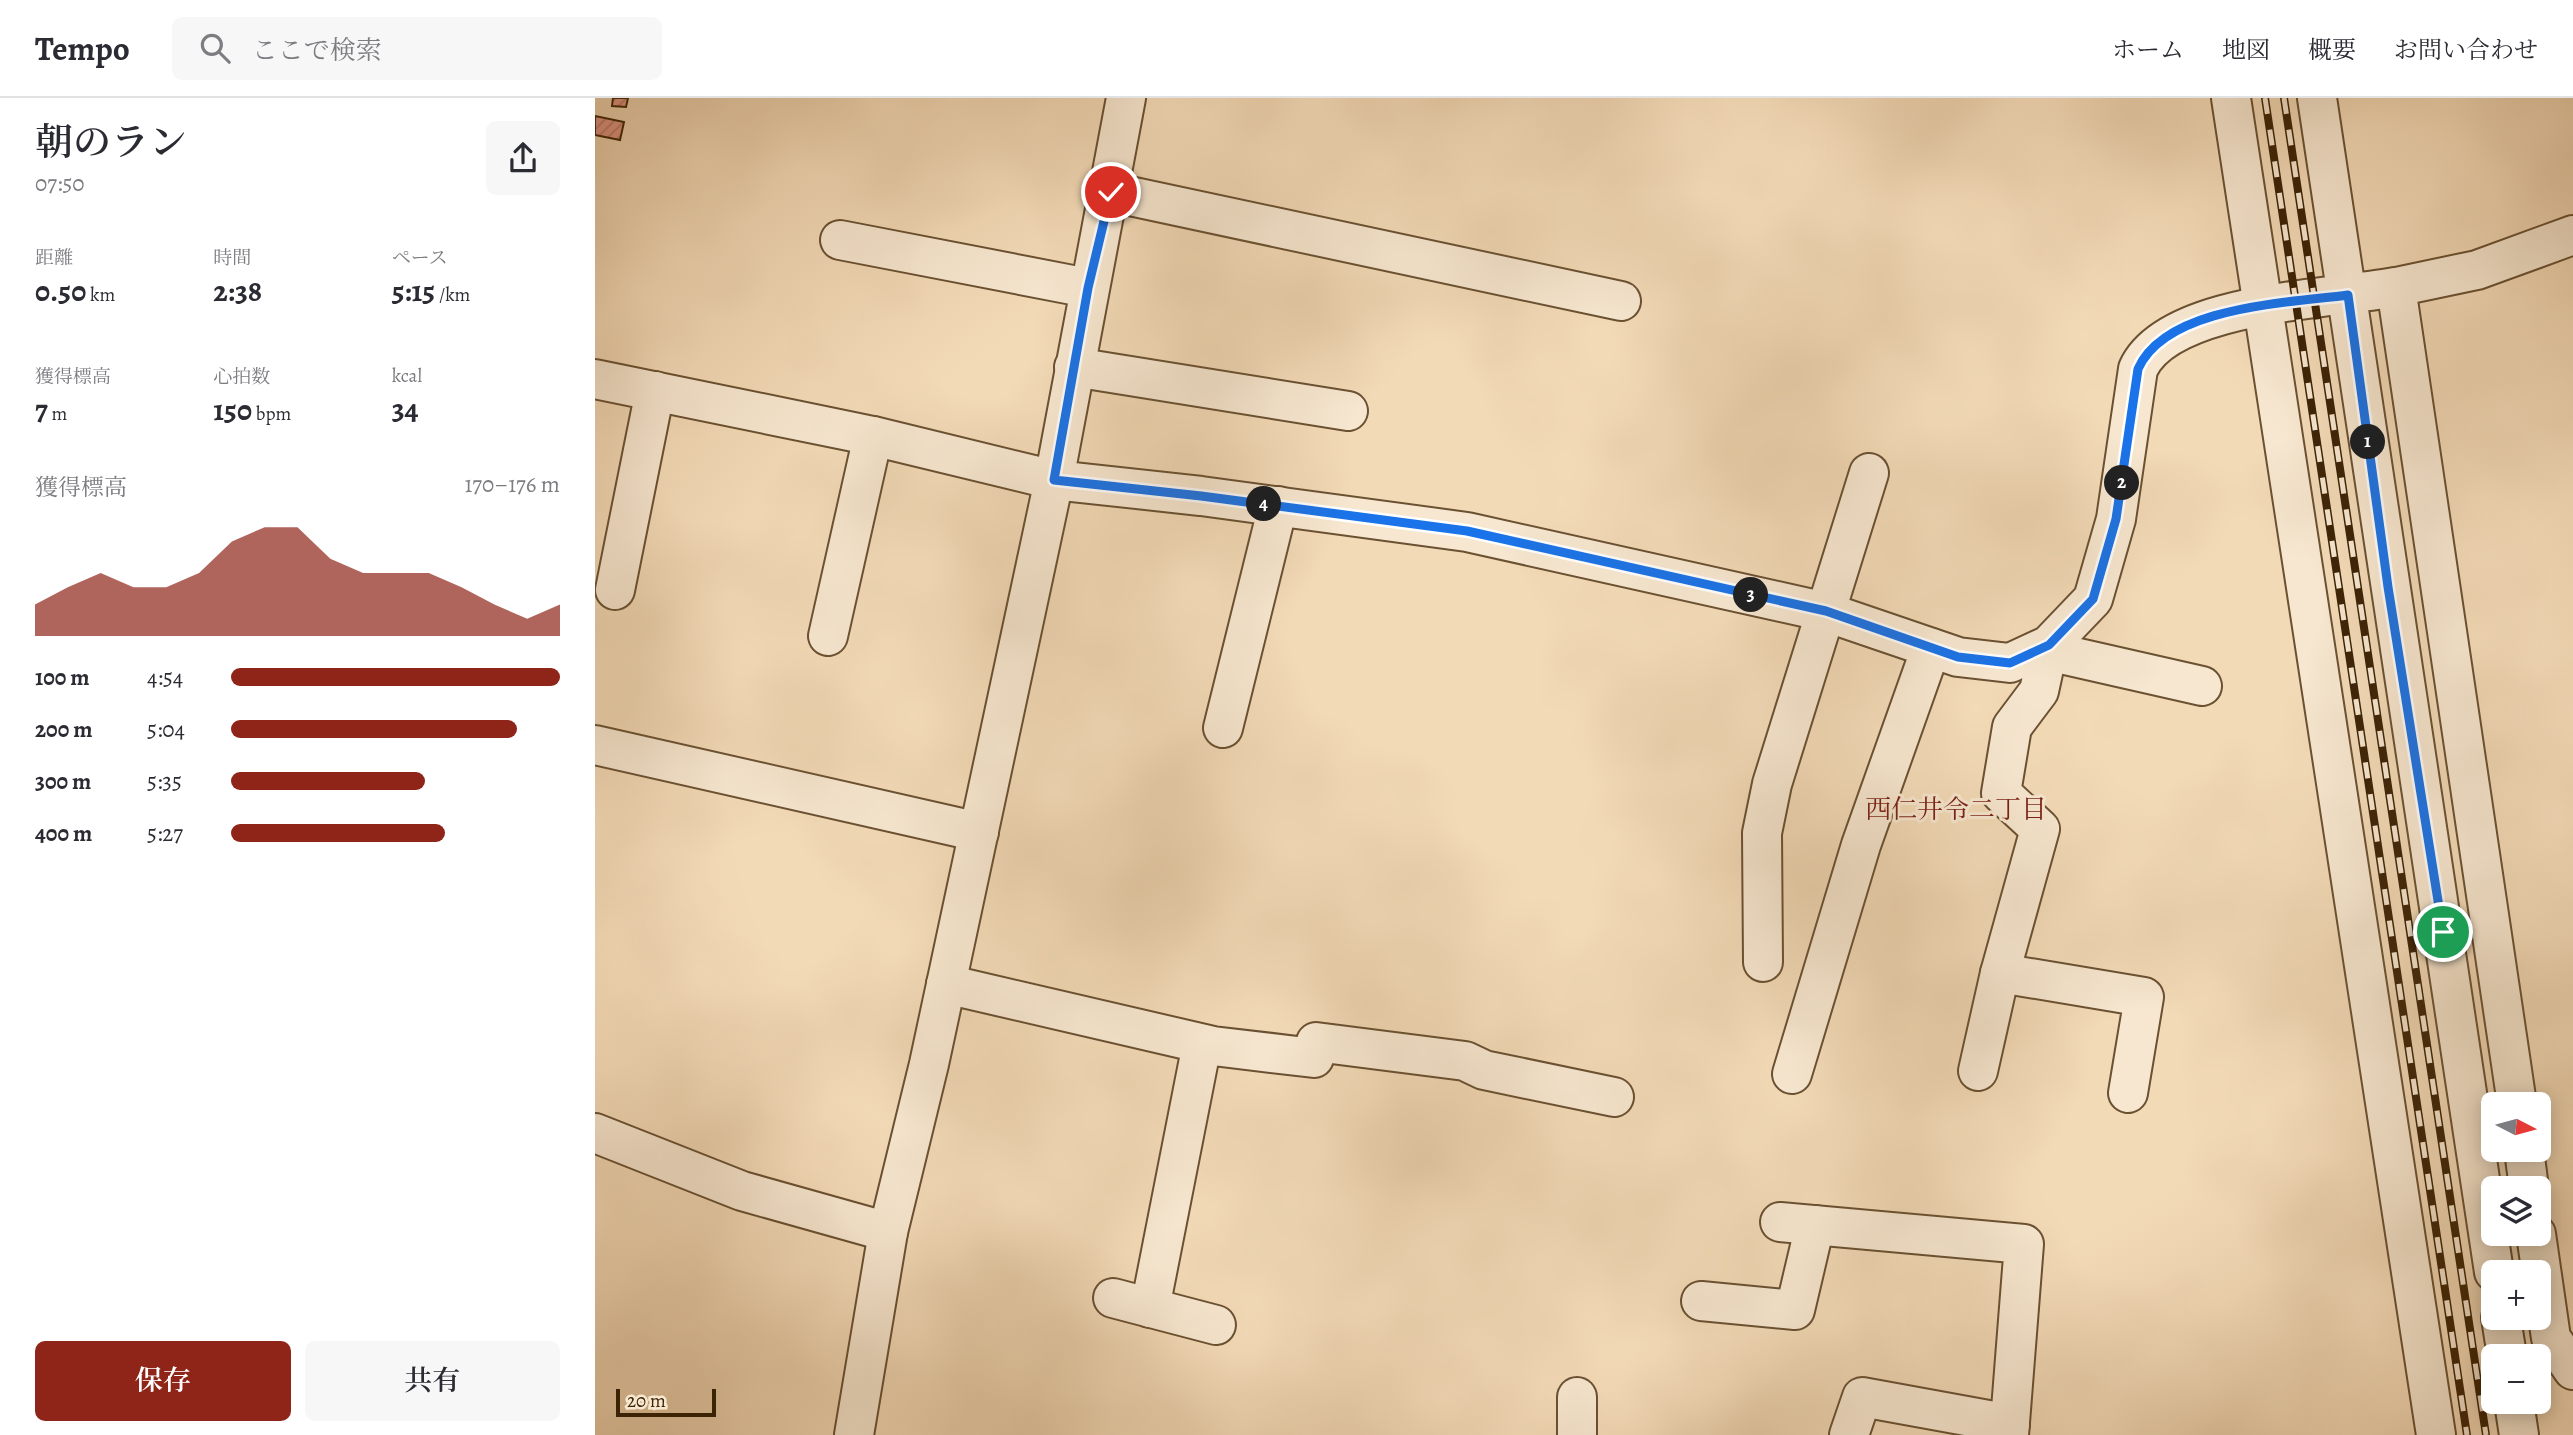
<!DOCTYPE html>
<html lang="ja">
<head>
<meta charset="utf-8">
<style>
	:root { --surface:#fff; --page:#f7f7f7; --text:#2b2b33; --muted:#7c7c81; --line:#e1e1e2; --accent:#8f2418 }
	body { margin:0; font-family:Alegreya,"Noto Serif JP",serif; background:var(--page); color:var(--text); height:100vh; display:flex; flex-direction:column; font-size:26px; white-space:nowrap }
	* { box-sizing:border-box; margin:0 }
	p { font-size:23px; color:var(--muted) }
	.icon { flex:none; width:38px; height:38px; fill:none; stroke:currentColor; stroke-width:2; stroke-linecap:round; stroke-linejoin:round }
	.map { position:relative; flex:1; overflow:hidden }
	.sheet { display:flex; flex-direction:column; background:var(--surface); width:595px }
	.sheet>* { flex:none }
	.needle { width:46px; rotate:96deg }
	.controls { position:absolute; left:1886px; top:994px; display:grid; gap:14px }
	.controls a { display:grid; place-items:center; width:70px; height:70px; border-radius:10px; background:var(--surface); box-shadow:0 4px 18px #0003; font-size:35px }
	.scale { position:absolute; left:21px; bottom:18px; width:100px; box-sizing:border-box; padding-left:7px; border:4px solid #3c2306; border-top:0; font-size:19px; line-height:24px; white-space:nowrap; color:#3c2306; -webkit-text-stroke:5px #f7e7d0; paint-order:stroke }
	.pin { position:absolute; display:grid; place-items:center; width:60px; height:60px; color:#fff; margin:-30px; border:4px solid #fff; border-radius:50%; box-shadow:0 2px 7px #0007 }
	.km { position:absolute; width:35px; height:35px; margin:-18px; border-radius:50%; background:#222; color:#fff; font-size:19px; line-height:35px; text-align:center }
	.round { display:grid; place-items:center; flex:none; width:74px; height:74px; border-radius:10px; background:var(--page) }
	.headline { display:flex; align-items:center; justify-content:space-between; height:119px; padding:0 35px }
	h1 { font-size:38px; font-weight:600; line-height:52px }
	.stats { display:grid; grid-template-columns:repeat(3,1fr); gap:10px; height:119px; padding:7px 35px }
	.stats div { display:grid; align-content:center }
	.stats b { font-size:30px; font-weight:600 }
	.stats small { font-size:19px; font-weight:400 }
	.stats p { font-size:19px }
	.chart { height:196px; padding:14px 35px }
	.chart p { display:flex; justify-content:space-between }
	.chart svg { width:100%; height:126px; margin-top:7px; fill:var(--accent); opacity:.7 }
	.primary-button { display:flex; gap:14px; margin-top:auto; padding:14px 35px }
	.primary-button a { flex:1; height:80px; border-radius:10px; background:var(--accent); color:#fff; font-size:28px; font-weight:600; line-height:80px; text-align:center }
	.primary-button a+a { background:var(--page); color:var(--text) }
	ul { padding:0 35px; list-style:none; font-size:23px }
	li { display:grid; grid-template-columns:112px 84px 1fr; align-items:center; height:52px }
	li i { height:18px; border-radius:9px; background:var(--accent) }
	header { display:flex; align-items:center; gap:42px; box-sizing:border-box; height:98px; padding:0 35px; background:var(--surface); border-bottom:2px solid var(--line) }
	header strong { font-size:33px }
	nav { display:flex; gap:38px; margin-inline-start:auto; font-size:24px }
	.search { width:490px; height:63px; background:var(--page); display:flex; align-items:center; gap:18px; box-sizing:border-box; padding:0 24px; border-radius:10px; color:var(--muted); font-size:26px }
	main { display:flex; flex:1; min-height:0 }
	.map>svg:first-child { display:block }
</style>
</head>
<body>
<header>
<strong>Tempo</strong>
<div class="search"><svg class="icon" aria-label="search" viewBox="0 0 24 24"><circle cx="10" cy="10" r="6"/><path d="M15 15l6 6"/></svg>ここで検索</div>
<nav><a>ホーム</a><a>地図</a><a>概要</a><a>お問い合わせ</a></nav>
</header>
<main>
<section class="sheet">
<div class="headline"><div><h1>朝のラン</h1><p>07:50</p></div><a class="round"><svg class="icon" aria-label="share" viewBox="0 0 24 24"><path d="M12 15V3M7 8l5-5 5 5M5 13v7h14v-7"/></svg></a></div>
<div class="stats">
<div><p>距離</p><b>0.50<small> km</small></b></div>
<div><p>時間</p><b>2:38</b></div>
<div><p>ペース</p><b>5:15<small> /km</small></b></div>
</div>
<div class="stats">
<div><p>獲得標高</p><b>7<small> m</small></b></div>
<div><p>心拍数</p><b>150<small> bpm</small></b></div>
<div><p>kcal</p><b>34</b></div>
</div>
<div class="chart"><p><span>獲得標高</span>170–176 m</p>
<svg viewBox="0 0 160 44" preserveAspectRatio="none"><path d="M0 44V33L10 27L20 22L30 27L40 27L50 22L60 11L70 6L80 6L90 17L100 22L110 22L120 22L130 27L140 33L150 38L160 33V44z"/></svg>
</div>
<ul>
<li><b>100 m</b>4:54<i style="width:100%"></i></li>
<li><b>200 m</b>5:04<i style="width:87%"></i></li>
<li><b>300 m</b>5:35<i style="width:59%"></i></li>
<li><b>400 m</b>5:27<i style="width:65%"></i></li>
</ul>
<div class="primary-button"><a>保存</a><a>共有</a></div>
</section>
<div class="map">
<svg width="1978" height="1337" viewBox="0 0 1978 1337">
	<defs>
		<pattern id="building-hatch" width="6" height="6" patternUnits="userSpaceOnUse" patternTransform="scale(1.75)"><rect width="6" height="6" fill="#e19686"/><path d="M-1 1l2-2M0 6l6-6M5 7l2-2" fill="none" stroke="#b87a6c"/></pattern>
	</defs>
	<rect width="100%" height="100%" fill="#f3dab7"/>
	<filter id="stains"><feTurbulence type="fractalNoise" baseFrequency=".00286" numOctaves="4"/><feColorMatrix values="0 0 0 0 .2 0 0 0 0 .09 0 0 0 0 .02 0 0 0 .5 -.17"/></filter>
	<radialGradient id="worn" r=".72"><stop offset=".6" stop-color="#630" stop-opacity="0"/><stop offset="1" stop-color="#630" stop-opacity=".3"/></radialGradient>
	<!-- building -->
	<g fill="url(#building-hatch)" stroke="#3c2306" stroke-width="2">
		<polygon points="18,0 33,0 31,9 17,8"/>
		<polygon points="0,18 29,24 25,42 0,37"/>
	</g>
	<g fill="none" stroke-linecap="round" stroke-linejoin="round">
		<defs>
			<g id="minor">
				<polyline points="1636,0 1841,1337"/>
				<polyline points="1722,0 1899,1174"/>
				<polyline points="516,94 1026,203"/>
				<polyline points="245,142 493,190"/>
				<polyline points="479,269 753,313"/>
				<path d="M0,281L278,338L459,382L606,398L872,434L1231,514L1363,559L1415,565L1454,547L1498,501L1521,421L1543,271C1573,205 1734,201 1801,189"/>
				<polyline points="20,492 60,293"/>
				<polyline points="233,538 278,338"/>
				<polyline points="628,630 683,408"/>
				<polyline points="0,647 384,734"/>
				<polyline points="1168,864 1167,735 1177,686 1274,375"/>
				<polyline points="1405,875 1549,899 1533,995"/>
				<polyline points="351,886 618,948 719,960 721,944 870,963 889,972 1019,999"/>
				<polyline points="1383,973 1405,875 1445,731 1406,695 1417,629 1444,593 1454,547 1466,556 1607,588"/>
				<polyline points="1197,976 1266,747 1336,550"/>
				<polyline points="1922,1006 1801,189 1882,172 1978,137"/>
				<polyline points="0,1035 147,1093 293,1134"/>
				<polyline points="1929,1052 1934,1090"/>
				<polyline points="1185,1124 1429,1146 1414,1337"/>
				<polyline points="1941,1136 1956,1240 1978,1272"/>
				<polyline points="518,1200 621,1227"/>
				<polyline points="1106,1203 1200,1212 1220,1127"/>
				<polyline points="555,1210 607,946"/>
				<polyline points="1906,1220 1912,1258"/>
				<polyline points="1919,1304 1924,1337"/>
				<polyline points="259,1337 293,1134 334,966 459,382 531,0"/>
				<polyline points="982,1337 982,1299"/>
				<polyline points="1254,1337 1267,1299 1415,1326"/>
			</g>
		</defs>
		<!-- minor casing -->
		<use href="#minor" stroke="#6a5132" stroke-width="42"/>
		<!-- minor -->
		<use href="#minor" stroke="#f7e7d0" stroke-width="38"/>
		<defs>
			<g id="rail">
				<polyline points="1670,0 1872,1337"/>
				<polyline points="1689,0 1891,1337"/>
			</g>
		</defs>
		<!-- rail casing -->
		<use href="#rail" stroke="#3c2306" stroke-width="8"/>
		<!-- rail -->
		<use href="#rail" stroke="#f7e7d0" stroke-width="5" stroke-dasharray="16" stroke-linecap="butt"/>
	</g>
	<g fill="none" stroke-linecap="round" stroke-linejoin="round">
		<defs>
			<path id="route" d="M516,94L493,190L459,382L606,398L872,433L1231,513L1363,559L1415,565L1454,547L1498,501L1521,421L1543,271C1571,208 1693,205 1753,197L1793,489L1848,834"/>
		</defs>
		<!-- route casing -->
		<use href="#route" stroke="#fff" stroke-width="14"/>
		<!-- route -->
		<use href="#route" stroke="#1a73e8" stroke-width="9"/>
	</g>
	<g text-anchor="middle" stroke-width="6" stroke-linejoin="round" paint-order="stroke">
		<!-- neighbourhood labels -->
		<g font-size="26" fill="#7a1f14" stroke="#f7e7d0">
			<text x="1361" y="720">西仁井令二丁目</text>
		</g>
	</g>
	<rect width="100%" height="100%" filter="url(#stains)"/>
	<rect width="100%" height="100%" fill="url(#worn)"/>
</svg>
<div class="controls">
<a><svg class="needle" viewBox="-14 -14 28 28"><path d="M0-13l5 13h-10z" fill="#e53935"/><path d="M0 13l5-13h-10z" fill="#7c7c81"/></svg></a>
<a><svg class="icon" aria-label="layers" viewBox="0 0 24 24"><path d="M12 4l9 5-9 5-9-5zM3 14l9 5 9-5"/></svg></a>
<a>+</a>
<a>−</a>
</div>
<div class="scale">20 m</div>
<div class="pin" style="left:1848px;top:834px;background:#1e9e55"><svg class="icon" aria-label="arrive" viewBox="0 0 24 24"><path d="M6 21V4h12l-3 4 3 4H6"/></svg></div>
<div class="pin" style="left:516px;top:94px;background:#d93025"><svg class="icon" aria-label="check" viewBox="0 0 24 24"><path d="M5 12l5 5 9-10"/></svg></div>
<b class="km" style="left:1773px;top:344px">1</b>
<b class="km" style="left:1527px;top:385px">2</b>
<b class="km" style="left:1156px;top:497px">3</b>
<b class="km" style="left:669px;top:406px">4</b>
</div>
</main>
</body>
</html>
